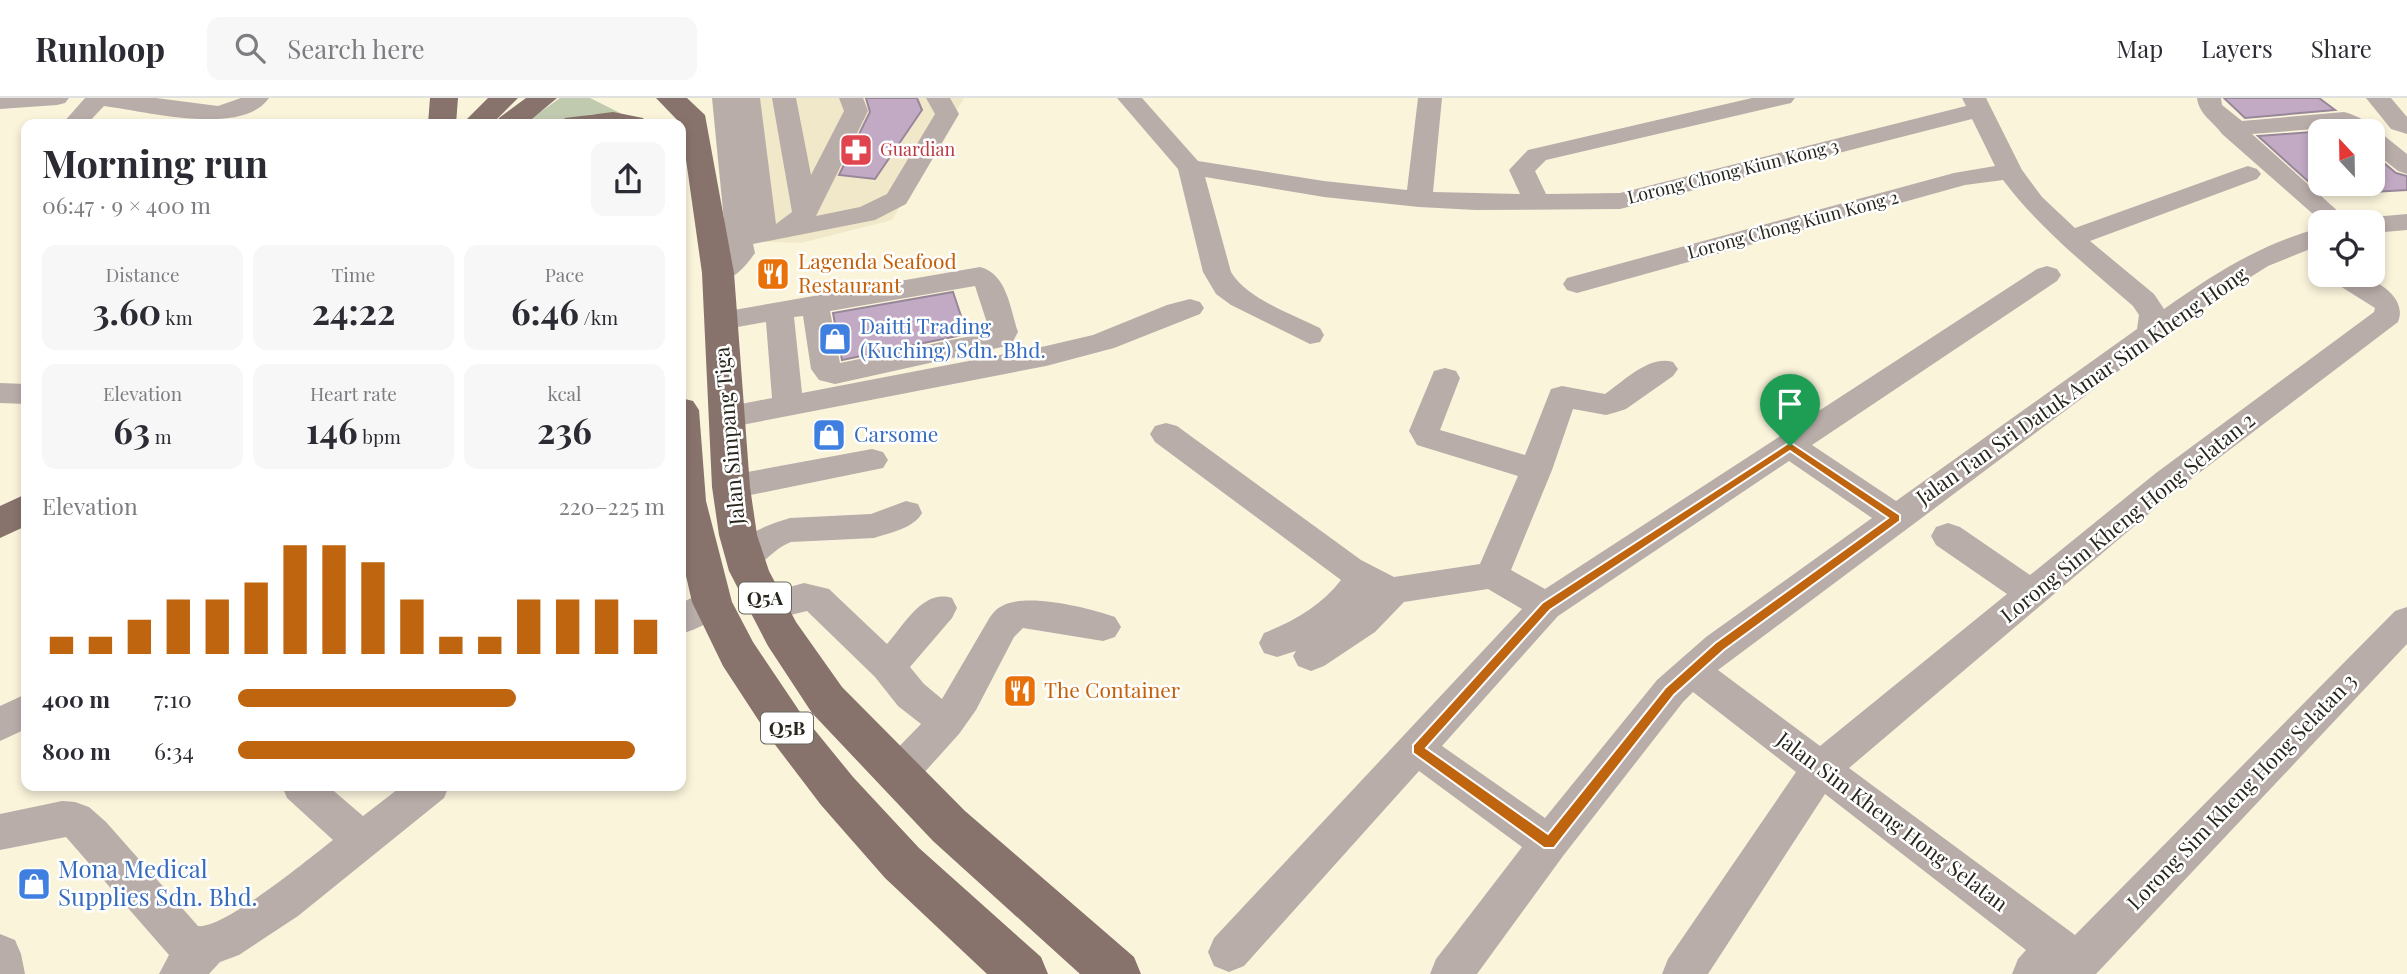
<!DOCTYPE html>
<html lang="en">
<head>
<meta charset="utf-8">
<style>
	:root { --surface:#fff; --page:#f7f7f7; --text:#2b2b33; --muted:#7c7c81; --line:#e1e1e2; --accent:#bf640f }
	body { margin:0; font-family:"Playfair Display",serif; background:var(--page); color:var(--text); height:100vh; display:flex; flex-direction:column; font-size:26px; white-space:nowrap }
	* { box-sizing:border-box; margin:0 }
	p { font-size:23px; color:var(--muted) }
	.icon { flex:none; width:38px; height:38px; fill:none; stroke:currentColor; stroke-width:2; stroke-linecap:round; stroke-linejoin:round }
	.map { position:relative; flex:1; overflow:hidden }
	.panel { position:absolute; left:21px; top:21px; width:665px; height:672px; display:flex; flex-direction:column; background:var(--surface); border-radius:14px; box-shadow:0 4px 10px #0003 }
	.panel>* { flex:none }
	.needle { width:46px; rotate:338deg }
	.fabs { position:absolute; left:2308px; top:21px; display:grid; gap:14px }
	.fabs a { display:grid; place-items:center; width:77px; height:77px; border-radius:14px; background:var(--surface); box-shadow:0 4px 10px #0003; font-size:35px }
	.pin { position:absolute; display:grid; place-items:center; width:60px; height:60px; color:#fff; margin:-72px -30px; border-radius:50% 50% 50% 0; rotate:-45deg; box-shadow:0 0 7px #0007 }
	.pin .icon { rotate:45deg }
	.round { display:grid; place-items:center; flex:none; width:74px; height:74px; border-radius:14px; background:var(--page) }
	.overview { display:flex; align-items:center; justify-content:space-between; height:119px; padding:0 21px }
	h1 { font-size:38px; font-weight:700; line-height:52px }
	.figures { display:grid; grid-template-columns:repeat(3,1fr); gap:10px; height:119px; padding:7px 21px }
	.figures div { display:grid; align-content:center; border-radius:14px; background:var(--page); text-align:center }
	.figures b { font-size:35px; font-weight:700 }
	.figures small { font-size:19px; font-weight:400 }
	.figures p { font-size:19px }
	.chart { height:196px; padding:14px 21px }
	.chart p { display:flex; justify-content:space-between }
	.chart svg { width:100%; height:126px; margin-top:7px; stroke:var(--accent); stroke-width:6 }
	ul { padding:0 21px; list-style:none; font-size:23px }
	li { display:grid; grid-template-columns:112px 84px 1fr; align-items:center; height:52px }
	li i { height:18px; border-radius:9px; background:var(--accent) }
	header { display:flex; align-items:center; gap:42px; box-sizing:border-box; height:98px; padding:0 35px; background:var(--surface); border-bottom:2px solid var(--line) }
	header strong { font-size:33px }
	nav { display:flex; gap:38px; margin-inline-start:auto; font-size:24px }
	.search { width:490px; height:63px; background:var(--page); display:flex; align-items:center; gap:18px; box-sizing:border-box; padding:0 24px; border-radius:14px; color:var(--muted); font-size:26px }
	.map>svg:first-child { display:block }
</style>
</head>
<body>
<header>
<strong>Runloop</strong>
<div class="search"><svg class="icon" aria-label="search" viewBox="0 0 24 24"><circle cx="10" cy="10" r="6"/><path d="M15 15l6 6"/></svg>Search here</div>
<nav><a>Map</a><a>Layers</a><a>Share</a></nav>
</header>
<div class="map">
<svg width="2407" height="876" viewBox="0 0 2407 876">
	<rect width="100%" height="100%" fill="#faf4db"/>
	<!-- built -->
	<polygon fill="#f0e8c8" points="730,0 964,0 892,122 801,145 748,143"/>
	<!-- green -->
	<polygon fill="#c0caaf" points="560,0 590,0 622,16 593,16 542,26 524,26"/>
	<!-- building -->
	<g fill="#c2aac5" stroke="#988799" stroke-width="2">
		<polygon points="866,0 917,0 922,12 875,81 839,77 870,14"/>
		<polygon points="2224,0 2319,0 2335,12 2245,20"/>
		<polygon points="2339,32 2342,33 2320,33 2320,94 2258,38"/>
		<polygon points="2373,56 2396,75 2407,78 2407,92 2373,94"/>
		<polygon points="953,194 967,236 842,262 833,215"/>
	</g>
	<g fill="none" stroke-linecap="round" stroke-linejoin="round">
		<!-- minor -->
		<g fill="#b9ada9" fill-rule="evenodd">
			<polygon points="0,0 69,0 65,5 57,7 0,11"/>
			<path d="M85,0H156L218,8L241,0H269C242,39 144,13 104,8L87,26H62Z"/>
			<path d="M712,0H736L739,28L736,0H760L776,126L792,114L772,0H796L811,77L844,13L839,0H863L868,13L816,118L860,109L887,96L935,16L926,0H950L959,16L906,106L875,122L753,146L755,155C743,172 730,187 708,181L704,175L727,154Z"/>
			<path d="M1117,0H1142L1198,63L1324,83L1407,92L1418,0H1442L1433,94L1520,96L1509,72L1528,52L1752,0H1795L1791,5L1546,62L1535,73L1546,96L1620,95L1966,8L1962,0H1986L2022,72L2042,99L2075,130L2239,71L2248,68L2257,71L2261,76L2257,81L2090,143L2154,196L2164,211C2212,177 2262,145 2320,130V147L2268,168L2211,204L1718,572L1820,648L2007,496L1936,447L1931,438L1936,429L1948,425L1960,429L2030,477L2156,375L2374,214L2375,210L2332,183L2328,177C2339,177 2354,174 2363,178C2382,185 2407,202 2398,224L2178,391L1849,670L2075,837L2395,513L2407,509V546L2096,876H2012L2018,861L2026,852L1825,696L1708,876H1662L1668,861L1796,674L1693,594L1683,604L1563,758L1477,876H1430L1436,861L1522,749L1419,673L1244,868L1229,874L1214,868L1208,854L1214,840L1522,511L1488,491L1404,504L1375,534L1324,568L1311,573L1298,568L1293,558L1296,553L1277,559L1264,555L1259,545L1264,535C1294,523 1321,508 1341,482L1155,344L1150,336L1155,328L1166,325L1177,328L1361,462L1394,479L1480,466L1518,378L1417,347L1409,333L1434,273L1445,270L1456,273L1460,280L1440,332L1525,357L1551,291L1562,288L1605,296C1624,283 1649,257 1673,264L1678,271L1673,278L1626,311L1617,314L1606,317L1573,311L1552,372L1511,472L1545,491L2037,171L2047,168L2057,171L2061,177L2057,183L1812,347L1896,403L2137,231L2139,217L2133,208C2087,168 2040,131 2003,82L1965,87L1577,195L1567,192L1563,186L1567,180L1954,75L1995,68L1972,21L1620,111L1476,112L1419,109L1324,99L1205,79L1231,174C1246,200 1293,217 1320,230L1324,237L1320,244L1310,246L1231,207L1216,196L1203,174L1178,71ZM1789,363L1872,420L1706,539L1657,582L1545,720L1442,648L1558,518Z"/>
			<path d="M2197,0H2221L2222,7L2242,23L2344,14C2355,17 2372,24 2375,34L2382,36L2407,56V76L2398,73L2373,53V33H2347L2340,29L2252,36L2350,124H2322L2222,36C2214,24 2199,17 2197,0Z"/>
			<polygon points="2366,0 2391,0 2407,19 2407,36 2391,31"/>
			<polygon points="2407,116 2407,132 2373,135 2373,124 2362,124 2373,119"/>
			<path d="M980,169C1007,176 1010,210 1018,234L1011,247L835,286L819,282L811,271L803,218L794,219L802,295L1046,248L1093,237L1167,207L1190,201L1200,204L1204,210L1200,216L1114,250L1046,268L726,330L715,327L711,319L715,311L772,300L766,224L721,232L711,230L707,223L711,216ZM975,188L990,234L840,265L830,213Z"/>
			<polygon points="0,285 26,286 26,306 0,305"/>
			<polygon points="872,351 883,354 888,362 883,370 731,401 720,397 715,389 720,381 731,377"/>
			<path d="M906,403L918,406L922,415C914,430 890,435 874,440L791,444C767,453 761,478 732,469L727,460C740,437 766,427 790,420L871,416Z"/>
			<path d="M804,485L829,491L887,546C905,526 923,491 952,500L957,510L952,520L910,569L924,586L942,601L990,519C993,515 997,510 1002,508C1027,494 1089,510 1115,519L1121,529L1115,539L1103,543L1023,530L1014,539L976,612L959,636L913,687L899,692L885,687L880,675L885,663L921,626L898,608L875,579L807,513L770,522L758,518L753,508L758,498Z"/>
			<path d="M712,490L724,494L729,504C721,520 698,531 681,536V505Z"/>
			<polygon points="26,596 26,631 0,643 0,608"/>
			<path d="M282,688H328L363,718L402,688H449L444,700L298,818L239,857L220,864L209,876H159L169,857L66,739L0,752V716L62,703L75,704L89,709L106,724L198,828C223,832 311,759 333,742L287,700Z"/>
			<polygon points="0,836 15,842 21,856 25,876 0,876"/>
		</g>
		<!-- major -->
		<g fill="#88736c" fill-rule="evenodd">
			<polygon points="430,0 458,0 456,26 428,26"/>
			<polygon points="488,0 518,0 492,26 462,26"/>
			<polygon points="526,0 557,0 526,26 495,26 499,20"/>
			<polygon points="656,0 687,0 705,17 734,175 750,389 757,437 769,473 796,524 842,589 965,713 1134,859 1141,876 1080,876 933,743 812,615 768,548 729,473 719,437 712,389 702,175 681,26"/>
			<polygon points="613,14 643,20 647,26 561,26 565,20"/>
			<polygon points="681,300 693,303 699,312 706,403 732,504 753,544 800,614 853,679 919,750 1041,859 1048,876 987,876 885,780 821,707 770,640 723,568 692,504 681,456"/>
			<polygon points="26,396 26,428 0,440 0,408"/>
		</g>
	</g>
	<!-- route -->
	<path fill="#bf640f" stroke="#fff" stroke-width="2" fill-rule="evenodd" d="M1790,344L1900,417V423L1724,552L1674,597L1554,750H1544L1413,655V647L1542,505ZM1790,353L1888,420L1715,545L1665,590L1548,736L1426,650L1550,512Z"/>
	<!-- icons -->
	<defs>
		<symbol id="pharmacy-square" viewBox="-11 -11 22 22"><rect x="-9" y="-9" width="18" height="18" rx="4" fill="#e0444e" stroke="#fff"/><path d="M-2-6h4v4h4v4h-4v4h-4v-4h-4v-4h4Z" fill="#fff"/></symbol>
		<symbol id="restaurant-square" viewBox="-11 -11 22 22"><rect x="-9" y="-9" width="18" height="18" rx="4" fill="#e8710a" stroke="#fff"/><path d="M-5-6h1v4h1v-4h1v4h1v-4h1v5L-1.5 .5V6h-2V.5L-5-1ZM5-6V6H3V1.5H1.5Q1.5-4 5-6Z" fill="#fff"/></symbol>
		<symbol id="shop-square" viewBox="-11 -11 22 22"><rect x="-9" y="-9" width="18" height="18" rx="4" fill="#3f7fe0" stroke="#fff"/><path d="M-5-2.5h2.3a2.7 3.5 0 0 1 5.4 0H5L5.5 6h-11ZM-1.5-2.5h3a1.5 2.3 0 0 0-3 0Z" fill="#fff"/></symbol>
	</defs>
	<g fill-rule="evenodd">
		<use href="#pharmacy-square" x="837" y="33" width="38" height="38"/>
		<use href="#restaurant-square" x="754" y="157" width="38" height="38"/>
		<use href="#shop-square" x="816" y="222" width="38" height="38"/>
		<use href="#shop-square" x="810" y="318" width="38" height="38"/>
		<use href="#restaurant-square" x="1001" y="574" width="38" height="38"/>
		<use href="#shop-square" x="15" y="767" width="38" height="38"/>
	</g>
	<g text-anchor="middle" stroke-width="5" stroke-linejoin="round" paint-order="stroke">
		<!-- far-health labels -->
		<g font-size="18" fill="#be3a42" stroke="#fff" text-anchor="start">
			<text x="880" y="58">Guardian</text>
		</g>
		<!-- far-street labels -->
		<g font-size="18" fill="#28261d" stroke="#fff">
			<text transform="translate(1733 74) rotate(-14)" y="6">Lorong Chong Kiun Kong 3</text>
			<text transform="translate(1793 127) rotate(-15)" y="6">Lorong Chong Kiun Kong 2</text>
		</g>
		<!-- shield labels -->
		<g fill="#fff" stroke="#686761" stroke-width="2">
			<rect x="739" y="484.5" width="52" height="31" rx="5"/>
			<rect x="761" y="614.5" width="52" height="31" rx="5"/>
		</g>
		<g font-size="19" font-weight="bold" fill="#28261d">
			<text x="765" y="507">Q5A</text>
			<text x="787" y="637">Q5B</text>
		</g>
		<!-- food labels -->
		<g font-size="21" fill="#c56008" stroke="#fff" text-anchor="start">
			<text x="798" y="171">Lagenda Seafood<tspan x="798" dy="24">Restaurant</tspan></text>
			<text x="1044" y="600">The Container</text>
		</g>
		<!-- shop labels -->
		<g font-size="21" fill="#366cbe" stroke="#fff" text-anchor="start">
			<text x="860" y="236">Daitti Trading<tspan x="860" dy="24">(Kuching) Sdn. Bhd.</tspan></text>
			<text x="854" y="344">Carsome</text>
		</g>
		<!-- street labels -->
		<g font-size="21" fill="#28261d" stroke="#fff">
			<text transform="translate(2082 288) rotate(-35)" y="7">Jalan Tan Sri Datuk Amar Sim Kheng Hong</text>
			<text transform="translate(730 338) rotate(-95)" y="7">Jalan Simpang Tiga</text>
			<text transform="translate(2128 420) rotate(-39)" y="7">Lorong Sim Kheng Hong Selatan 2</text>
			<text transform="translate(2242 694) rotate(-46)" y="7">Lorong Sim Kheng Hong Selatan 3</text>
			<text transform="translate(1892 724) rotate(37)" y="7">Jalan Sim Kheng Hong Selatan</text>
		</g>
		<!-- near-shop labels -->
		<g font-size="24" fill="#366cbe" stroke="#fff" text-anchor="start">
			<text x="58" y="780">Mona Medical<tspan x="58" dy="28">Supplies Sdn. Bhd.</tspan></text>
		</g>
	</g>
</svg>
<div class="fabs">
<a><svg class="needle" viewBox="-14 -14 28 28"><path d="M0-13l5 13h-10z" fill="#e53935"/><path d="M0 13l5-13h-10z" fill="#7c7c81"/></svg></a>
<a><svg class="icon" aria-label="locate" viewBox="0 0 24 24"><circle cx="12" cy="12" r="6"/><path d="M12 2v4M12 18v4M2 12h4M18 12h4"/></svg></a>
</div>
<div class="pin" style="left:1790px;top:348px;background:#1e9e55"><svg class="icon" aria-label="arrive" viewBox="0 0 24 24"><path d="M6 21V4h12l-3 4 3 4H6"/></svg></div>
<section class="panel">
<div class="overview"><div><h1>Morning run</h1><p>06:47 · 9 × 400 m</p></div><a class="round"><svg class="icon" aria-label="share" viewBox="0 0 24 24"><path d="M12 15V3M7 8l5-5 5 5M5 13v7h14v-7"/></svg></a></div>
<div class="figures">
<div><p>Distance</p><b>3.60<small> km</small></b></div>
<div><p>Time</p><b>24:22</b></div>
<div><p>Pace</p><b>6:46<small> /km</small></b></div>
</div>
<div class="figures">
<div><p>Elevation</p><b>63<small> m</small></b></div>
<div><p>Heart rate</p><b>146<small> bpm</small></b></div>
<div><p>kcal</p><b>236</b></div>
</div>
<div class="chart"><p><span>Elevation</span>220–225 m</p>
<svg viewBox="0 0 160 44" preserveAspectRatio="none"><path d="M5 44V38M15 44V38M25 44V32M35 44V25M45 44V25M55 44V19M65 44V6M75 44V6M85 44V12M95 44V25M105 44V38M115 44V38M125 44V25M135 44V25M145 44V25M155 44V32"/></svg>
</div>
<ul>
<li><b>400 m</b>7:10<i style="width:65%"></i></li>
<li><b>800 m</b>6:34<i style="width:93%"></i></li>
</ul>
</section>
</div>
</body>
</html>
